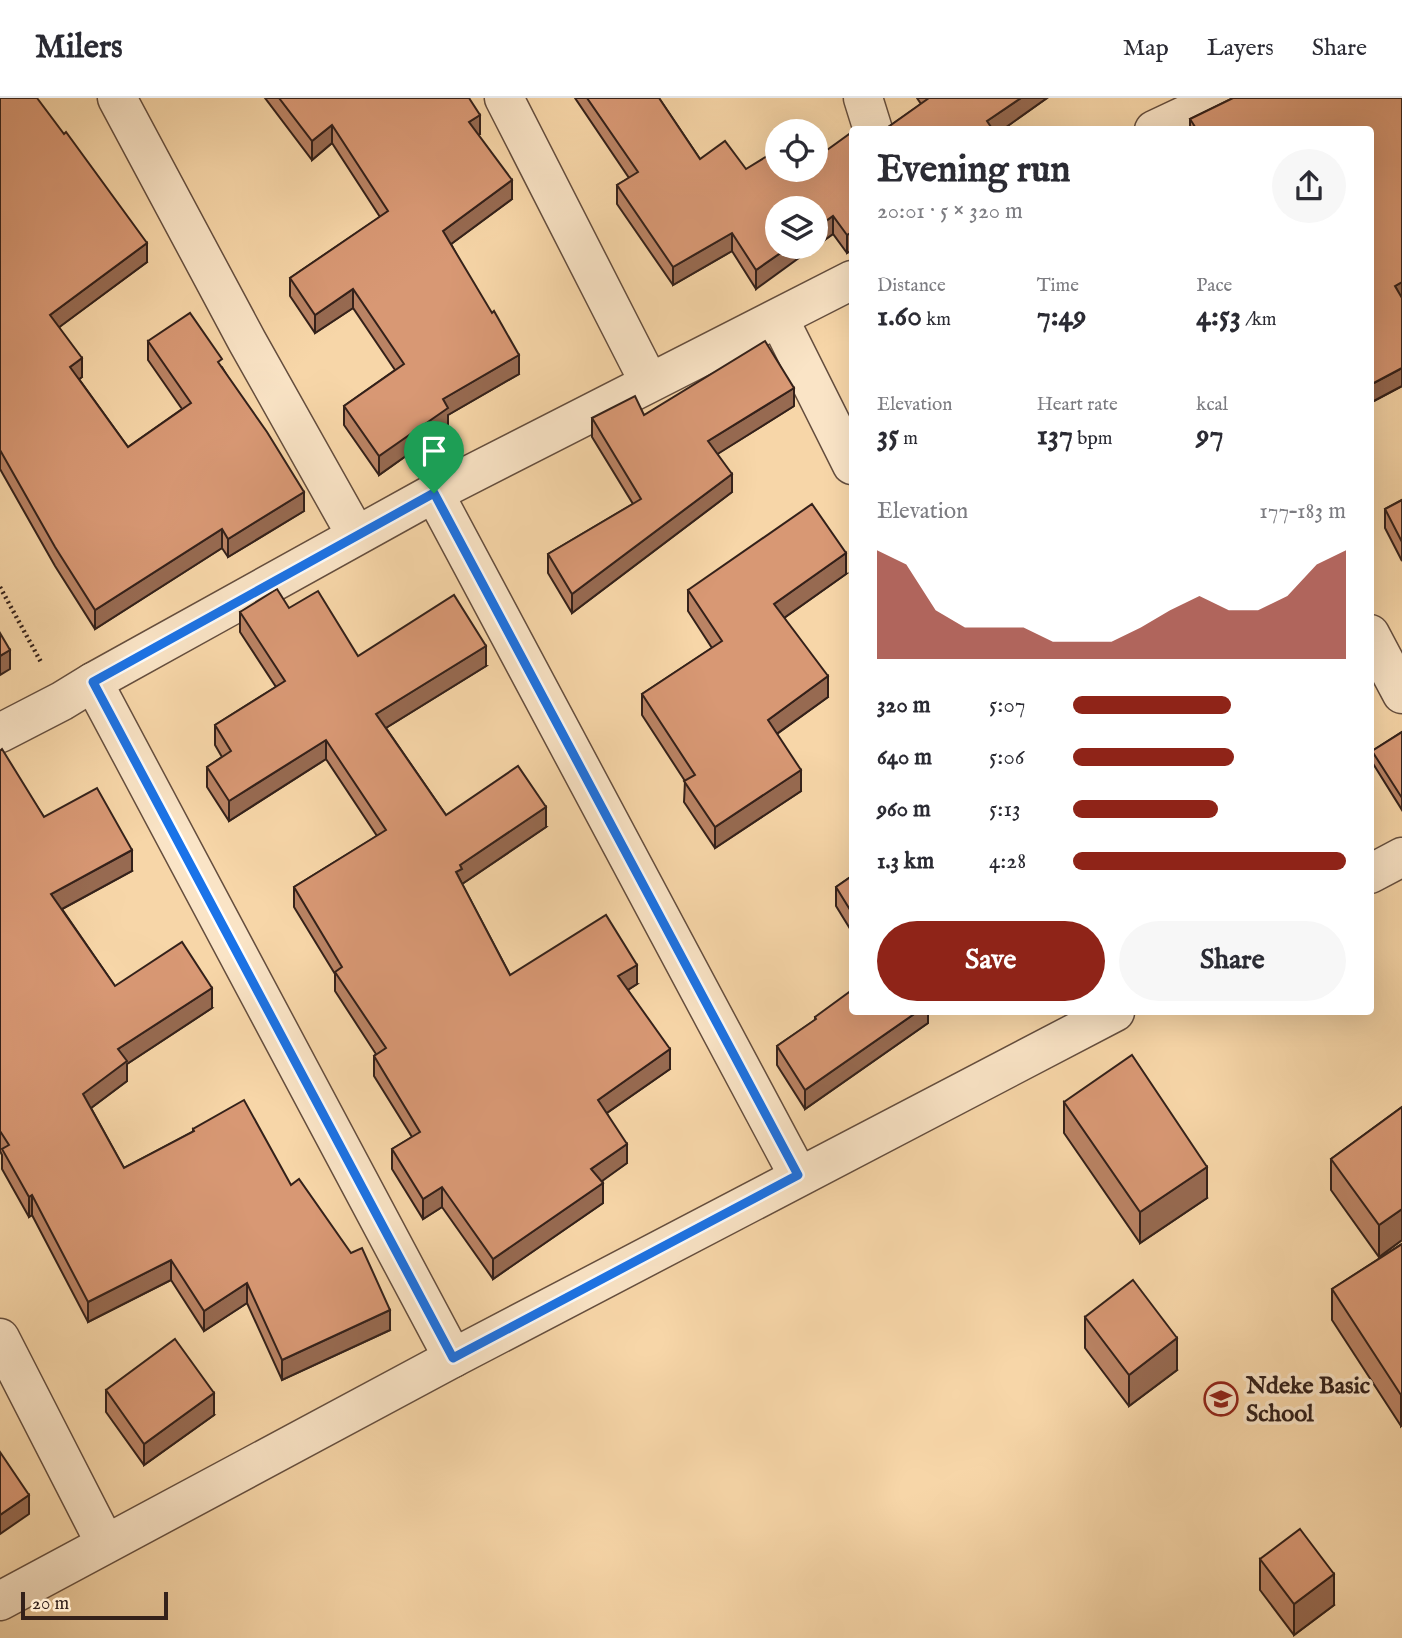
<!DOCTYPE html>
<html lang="en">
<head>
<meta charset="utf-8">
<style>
	:root { --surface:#fff; --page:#f7f7f7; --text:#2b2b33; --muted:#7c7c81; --line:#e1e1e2; --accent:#8f2418 }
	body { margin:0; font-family:"IM FELL English",serif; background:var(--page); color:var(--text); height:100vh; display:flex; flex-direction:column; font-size:26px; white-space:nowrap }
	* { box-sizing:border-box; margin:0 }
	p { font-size:23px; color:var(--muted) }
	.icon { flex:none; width:38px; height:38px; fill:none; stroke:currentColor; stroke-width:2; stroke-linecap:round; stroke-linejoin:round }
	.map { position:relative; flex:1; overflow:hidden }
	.panel { position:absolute; left:849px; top:28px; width:525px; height:889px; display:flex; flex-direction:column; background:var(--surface); border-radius:7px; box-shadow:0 7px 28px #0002 }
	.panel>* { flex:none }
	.fabs { position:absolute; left:765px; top:21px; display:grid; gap:14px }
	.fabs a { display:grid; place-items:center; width:63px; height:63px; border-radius:50%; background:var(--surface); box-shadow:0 7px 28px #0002; font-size:35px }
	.scale { position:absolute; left:21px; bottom:18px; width:147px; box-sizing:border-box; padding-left:7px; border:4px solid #34211a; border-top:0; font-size:19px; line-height:24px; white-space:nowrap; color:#34211a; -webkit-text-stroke:5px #fae4c6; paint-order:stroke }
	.pin { position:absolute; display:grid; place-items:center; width:60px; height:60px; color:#fff; margin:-72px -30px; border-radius:50% 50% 50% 0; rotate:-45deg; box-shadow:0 0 7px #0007 }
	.pin .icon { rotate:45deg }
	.round { display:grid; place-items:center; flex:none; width:74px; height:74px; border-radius:37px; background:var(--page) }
	.headline { display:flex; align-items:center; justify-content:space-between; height:119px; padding:0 28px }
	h1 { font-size:38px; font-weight:700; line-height:52px }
	.figures { display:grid; grid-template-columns:repeat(3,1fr); gap:10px; height:119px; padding:7px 28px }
	.figures div { display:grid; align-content:center }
	.figures b { font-size:30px; font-weight:700 }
	.figures small { font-size:19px; font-weight:400 }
	.figures p { font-size:19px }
	.chart { height:196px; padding:14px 28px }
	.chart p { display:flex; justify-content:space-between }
	.chart svg { width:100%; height:126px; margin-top:7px; fill:var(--accent); opacity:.7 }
	.action { display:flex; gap:14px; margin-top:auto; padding:14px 28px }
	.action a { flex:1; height:80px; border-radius:42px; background:var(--accent); color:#fff; font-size:28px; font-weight:700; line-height:80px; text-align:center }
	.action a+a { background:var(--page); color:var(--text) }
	ul { padding:0 28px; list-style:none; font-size:23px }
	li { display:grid; grid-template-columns:112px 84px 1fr; align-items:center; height:52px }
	li i { height:18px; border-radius:9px; background:var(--accent) }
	header { display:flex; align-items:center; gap:42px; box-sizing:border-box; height:98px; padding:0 35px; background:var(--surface); border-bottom:2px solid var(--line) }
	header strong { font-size:33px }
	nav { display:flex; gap:38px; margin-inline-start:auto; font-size:24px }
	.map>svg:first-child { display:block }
</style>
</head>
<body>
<header>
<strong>Milers</strong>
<nav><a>Map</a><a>Layers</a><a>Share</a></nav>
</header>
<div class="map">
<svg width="1402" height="1540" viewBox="0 0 1402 1540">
	<rect width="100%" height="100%" fill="#f7d6a8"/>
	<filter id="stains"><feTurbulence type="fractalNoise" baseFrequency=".00286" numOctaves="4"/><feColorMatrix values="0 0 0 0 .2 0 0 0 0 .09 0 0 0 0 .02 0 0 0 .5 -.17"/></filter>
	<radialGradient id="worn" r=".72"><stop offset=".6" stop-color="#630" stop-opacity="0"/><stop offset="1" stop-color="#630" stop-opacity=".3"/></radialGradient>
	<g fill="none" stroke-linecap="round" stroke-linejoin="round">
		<defs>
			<g id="street">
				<polyline points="117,0 247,243 356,437"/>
				<polyline points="504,0 649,284"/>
				<polyline points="863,0 873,32"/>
				<polyline points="1154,32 1222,0"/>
				<polyline points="779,221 852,367"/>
				<polyline points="434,395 798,1077"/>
				<polyline points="1370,536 1402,596"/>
				<polyline points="93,584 453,1260"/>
				<polyline points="0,635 62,603 93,584 434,395 852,182"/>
				<polyline points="1370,776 1402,759"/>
				<polyline points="0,1240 105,1445"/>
				<polyline points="0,1503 453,1260 1115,914"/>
			</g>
		</defs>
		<!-- street casing -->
		<use href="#street" stroke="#654e3e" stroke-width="41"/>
		<!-- path -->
		<polyline stroke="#34211a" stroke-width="4.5" stroke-dasharray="2 3.5" stroke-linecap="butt" points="0,489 42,566"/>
		<!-- street -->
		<use href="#street" stroke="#fae4c6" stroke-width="38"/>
	</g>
	<!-- wall -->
	<g fill="#ba8364" stroke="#34211a" stroke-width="2">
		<polygon points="0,0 147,164 59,229 82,279 79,281 128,349 182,311 148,262 148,243 222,269 304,413 228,459 222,450 95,531 55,468 0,371"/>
		<polygon points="265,0 469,0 480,36 478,37 512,101 451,146 519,276 448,317 448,328 379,377 344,327 344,308 395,272 353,210 315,235 290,198 290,180 380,119 332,45 312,62"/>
		<polygon points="575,0 659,0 700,61 746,71 816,72 852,34 852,152 847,155 833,136 816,148 816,110 756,191 732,153 673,187 617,106 617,87 629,80"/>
		<polygon points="917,0 1047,0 1002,32 884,32 921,6"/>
		<polygon points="1233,0 1402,0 1402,288 1370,305 1370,32 1190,32 1190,21"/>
		<polygon points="794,308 717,356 732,394 572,515 548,475 548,456 633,406 592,339 592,320"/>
		<polygon points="1402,402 1402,463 1385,430 1385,411"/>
		<polygon points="846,476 784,520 828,599 777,636 801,693 715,750 684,704 685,683 642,617 642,596 712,550 688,513 688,492"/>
		<polygon points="289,510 358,558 486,568 386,630 446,717 546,729 462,786 510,877 637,886 628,892 670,971 607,1015 627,1065 601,1083 603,1105 493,1181 442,1109 423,1121 392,1071 392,1051 412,1039 374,978 374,958 376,956 335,893 335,876 294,809 294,789 377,738 326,661 229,723 207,689 207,669 222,659 215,647 215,627 276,589 240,534 240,514"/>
		<polygon points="1402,634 1402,712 1372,664 1372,653"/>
		<polygon points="0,653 44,719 132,773 62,811 115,888 212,910 127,966 127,983 91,1010 124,1070 193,1034 193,1031 291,1087 390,1232 282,1282 247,1205 204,1233 171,1182 88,1224 32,1117 29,1119 2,1071 2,1057 0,1053"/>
		<polygon points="852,778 852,834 836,808 836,789"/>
		<polygon points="928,914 928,925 805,1011 777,967 777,948 815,922 815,919"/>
		<polygon points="1064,1004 1207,1100 1140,1145 1064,1035"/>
		<polygon points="1402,1009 1402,1142 1379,1159 1331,1092 1331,1061"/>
		<polygon points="1402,1146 1402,1327 1401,1328 1332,1222 1332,1191"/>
		<polygon points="1085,1219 1177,1272 1129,1308 1085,1250"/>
		<polygon points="106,1292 214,1317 144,1367 106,1314"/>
		<polygon points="1260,1461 1334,1507 1294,1537 1260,1492"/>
	</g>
	<!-- shaded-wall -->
	<g fill="#976a51" stroke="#34211a" stroke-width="2">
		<polygon points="1021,0 1047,0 1002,32 987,32 987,23"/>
		<polygon points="480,17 480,36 469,43 469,24"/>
		<polygon points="332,27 332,45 312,62 312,43"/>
		<polygon points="512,82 512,101 443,152 443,133"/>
		<polygon points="833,118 833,136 816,148 816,130"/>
		<polygon points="852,134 852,152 847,155 847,137"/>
		<polygon points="732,135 732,153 673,187 673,169"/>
		<polygon points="147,145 147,164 50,236 50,217"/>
		<polygon points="789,149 814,149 756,191 756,172"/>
		<polygon points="1402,184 1402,202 1395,188"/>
		<polygon points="353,191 353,210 315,235 315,217"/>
		<polygon points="519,257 519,276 448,317 448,328 379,377 379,358 443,301"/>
		<polygon points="82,260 82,279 70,288 70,269"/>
		<polygon points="1402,270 1402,288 1370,305 1370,287"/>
		<polygon points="794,290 794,308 708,362 708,343"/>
		<polygon points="732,376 732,394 572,515 572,496"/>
		<polygon points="304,394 304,413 228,459 228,441"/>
		<polygon points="222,431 222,450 95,531 95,512"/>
		<polygon points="846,455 846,476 774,527 774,506"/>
		<polygon points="486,548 486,568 376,636 376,616"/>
		<polygon points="10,552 10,571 0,577 0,558"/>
		<polygon points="828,578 828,599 768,642 768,622"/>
		<polygon points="326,642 326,661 229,723 229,703"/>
		<polygon points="801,672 801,693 715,750 715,729"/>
		<polygon points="546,709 546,729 462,786 456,774 460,767"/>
		<polygon points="132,752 132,773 51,817 51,796"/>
		<polygon points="637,867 637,886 618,898 618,878"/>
		<polygon points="212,890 212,910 127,966 127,983 83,1016 83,996 118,951"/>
		<polygon points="917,914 928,914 928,925 805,1011 805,992"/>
		<polygon points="670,951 670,971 598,1021 598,1002"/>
		<polygon points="627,1046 627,1065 591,1091 591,1071"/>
		<polygon points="1207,1069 1207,1100 1140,1145 1140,1114"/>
		<polygon points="603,1085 603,1105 493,1181 493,1161"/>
		<polygon points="442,1089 442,1109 423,1121 423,1101"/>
		<polygon points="32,1097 32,1117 29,1119 29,1099"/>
		<polygon points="1402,1111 1402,1142 1379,1159 1379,1127"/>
		<polygon points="171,1162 171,1182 88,1224 88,1204"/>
		<polygon points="247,1185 247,1205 204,1233 204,1213"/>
		<polygon points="390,1212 390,1232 282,1282 282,1262"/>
		<polygon points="1177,1240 1177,1272 1129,1308 1129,1277"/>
		<polygon points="214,1295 214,1317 144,1367 144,1346"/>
		<polygon points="1402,1296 1402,1327 1401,1328 1401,1297"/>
		<polygon points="29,1397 29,1416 0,1436 0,1417"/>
		<polygon points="1334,1476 1334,1507 1294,1537 1294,1506"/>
	</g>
	<!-- building -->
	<g fill="#d89874" stroke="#34211a" stroke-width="2">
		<polygon points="0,0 37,0 64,36 66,34 147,145 50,217 82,260 70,269 128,349 191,305 148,243 190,215 222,261 218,264 267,334 304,394 228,441 222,431 95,512 55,449 0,352"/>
		<polygon points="279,0 469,0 480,17 469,24 512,82 443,133 492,215 494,213 519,257 443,301 448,310 379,358 344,308 404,266 353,191 315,217 290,180 388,113 332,27 312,43"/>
		<polygon points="587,0 659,0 700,61 725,43 746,71 777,52 777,72 816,72 816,60 852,34 852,134 847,137 833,118 816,130 816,110 777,110 777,149 789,149 756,172 732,135 673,169 617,87 638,74"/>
		<polygon points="929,0 1021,0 987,23 993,32 884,32"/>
		<polygon points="1233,0 1402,0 1402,184 1395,188 1402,200 1402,270 1370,287 1370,32 1197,32 1190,21"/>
		<polygon points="765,243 794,290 708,343 732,376 572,496 548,456 641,401 592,320 635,298 644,317"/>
		<polygon points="1402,402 1402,444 1385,411"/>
		<polygon points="812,406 846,455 774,506 828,578 768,622 801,672 715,729 684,683 695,677 642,596 722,543 688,492"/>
		<polygon points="277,491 289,510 318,493 358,558 454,497 486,548 376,616 446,717 518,668 546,709 460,767 462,771 456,774 510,877 606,817 637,867 618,878 670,951 598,1002 627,1046 591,1071 603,1085 493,1161 442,1089 423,1101 392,1051 420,1034 374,958 386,950 335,874 342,869 294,789 386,732 326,642 229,703 207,669 231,653 215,627 285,583 240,514"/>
		<polygon points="0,535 10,552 0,558"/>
		<polygon points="1402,634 1402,700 1372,653"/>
		<polygon points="2,651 44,719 97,690 132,752 51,796 115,888 182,844 212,890 118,951 127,963 83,996 124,1070 194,1033 193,1031 244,1002 291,1087 299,1081 351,1155 362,1150 390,1212 282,1262 247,1185 204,1213 171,1162 88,1204 32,1097 29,1099 2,1051 9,1047 0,1033 0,653"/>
		<polygon points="852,778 852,815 836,789"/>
		<polygon points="852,892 852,914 917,914 805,992 777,948 816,921 815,919"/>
		<polygon points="1132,957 1207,1069 1140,1114 1064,1004"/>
		<polygon points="1402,1009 1402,1111 1379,1127 1331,1061"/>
		<polygon points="1402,1146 1402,1296 1401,1297 1332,1191"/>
		<polygon points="1133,1182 1177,1240 1129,1277 1085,1219"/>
		<polygon points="175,1241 214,1295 144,1346 106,1292"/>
		<polygon points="0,1354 29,1397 0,1417"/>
		<polygon points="1300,1431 1334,1476 1294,1506 1260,1461"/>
	</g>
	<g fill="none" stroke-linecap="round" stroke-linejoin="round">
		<defs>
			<polygon id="route" points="434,395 798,1077 453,1260 93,584"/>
		</defs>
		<!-- route casing -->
		<use href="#route" stroke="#fff" stroke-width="14"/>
		<!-- route -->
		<use href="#route" stroke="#1a73e8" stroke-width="9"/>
	</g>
	<!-- icons -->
	<defs>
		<symbol id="school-ring" viewBox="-11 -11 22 22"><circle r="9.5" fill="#fae4c6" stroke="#8f2418" stroke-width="1.5"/><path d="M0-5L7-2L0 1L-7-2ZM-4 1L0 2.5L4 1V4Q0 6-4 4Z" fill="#8f2418"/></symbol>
	</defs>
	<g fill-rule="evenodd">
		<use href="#school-ring" x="1202" y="1282" width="38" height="38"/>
	</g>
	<g text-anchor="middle" stroke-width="7" stroke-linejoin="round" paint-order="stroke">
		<!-- poi labels -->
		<g font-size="24" font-weight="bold" fill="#34211a" stroke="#fae4c6" text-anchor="start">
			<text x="1246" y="1295">Ndeke Basic<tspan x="1246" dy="28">School</tspan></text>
		</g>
	</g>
	<rect width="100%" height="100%" filter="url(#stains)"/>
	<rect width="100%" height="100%" fill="url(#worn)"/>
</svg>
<div class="fabs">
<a><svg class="icon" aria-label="locate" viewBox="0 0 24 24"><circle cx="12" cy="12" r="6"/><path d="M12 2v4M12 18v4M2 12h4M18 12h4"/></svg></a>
<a><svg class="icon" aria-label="layers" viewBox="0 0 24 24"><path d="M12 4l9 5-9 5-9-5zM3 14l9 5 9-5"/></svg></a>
</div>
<div class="scale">20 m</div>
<div class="pin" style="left:434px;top:395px;background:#1e9e55"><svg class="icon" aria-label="arrive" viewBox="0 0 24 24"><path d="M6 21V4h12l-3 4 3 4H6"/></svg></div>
<section class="panel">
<div class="headline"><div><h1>Evening run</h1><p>20:01 · 5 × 320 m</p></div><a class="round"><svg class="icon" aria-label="share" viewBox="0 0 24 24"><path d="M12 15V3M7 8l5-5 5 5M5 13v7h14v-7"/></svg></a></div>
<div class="figures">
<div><p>Distance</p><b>1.60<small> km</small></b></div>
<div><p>Time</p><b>7:49</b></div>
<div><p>Pace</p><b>4:53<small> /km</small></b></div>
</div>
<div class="figures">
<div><p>Elevation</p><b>35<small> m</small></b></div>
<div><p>Heart rate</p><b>137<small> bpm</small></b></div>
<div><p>kcal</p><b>97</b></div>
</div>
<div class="chart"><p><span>Elevation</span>177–183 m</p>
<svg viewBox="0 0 160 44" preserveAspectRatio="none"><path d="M0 44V6L10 11L20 27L30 33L40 33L50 33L60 38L70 38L80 38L90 33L100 27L110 22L120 27L130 27L140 22L150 11L160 6V44z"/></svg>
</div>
<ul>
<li><b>320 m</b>5:07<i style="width:58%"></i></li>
<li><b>640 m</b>5:06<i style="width:59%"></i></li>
<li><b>960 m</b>5:13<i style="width:53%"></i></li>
<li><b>1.3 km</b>4:28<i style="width:100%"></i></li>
</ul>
<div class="action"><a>Save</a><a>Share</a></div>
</section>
</div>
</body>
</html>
